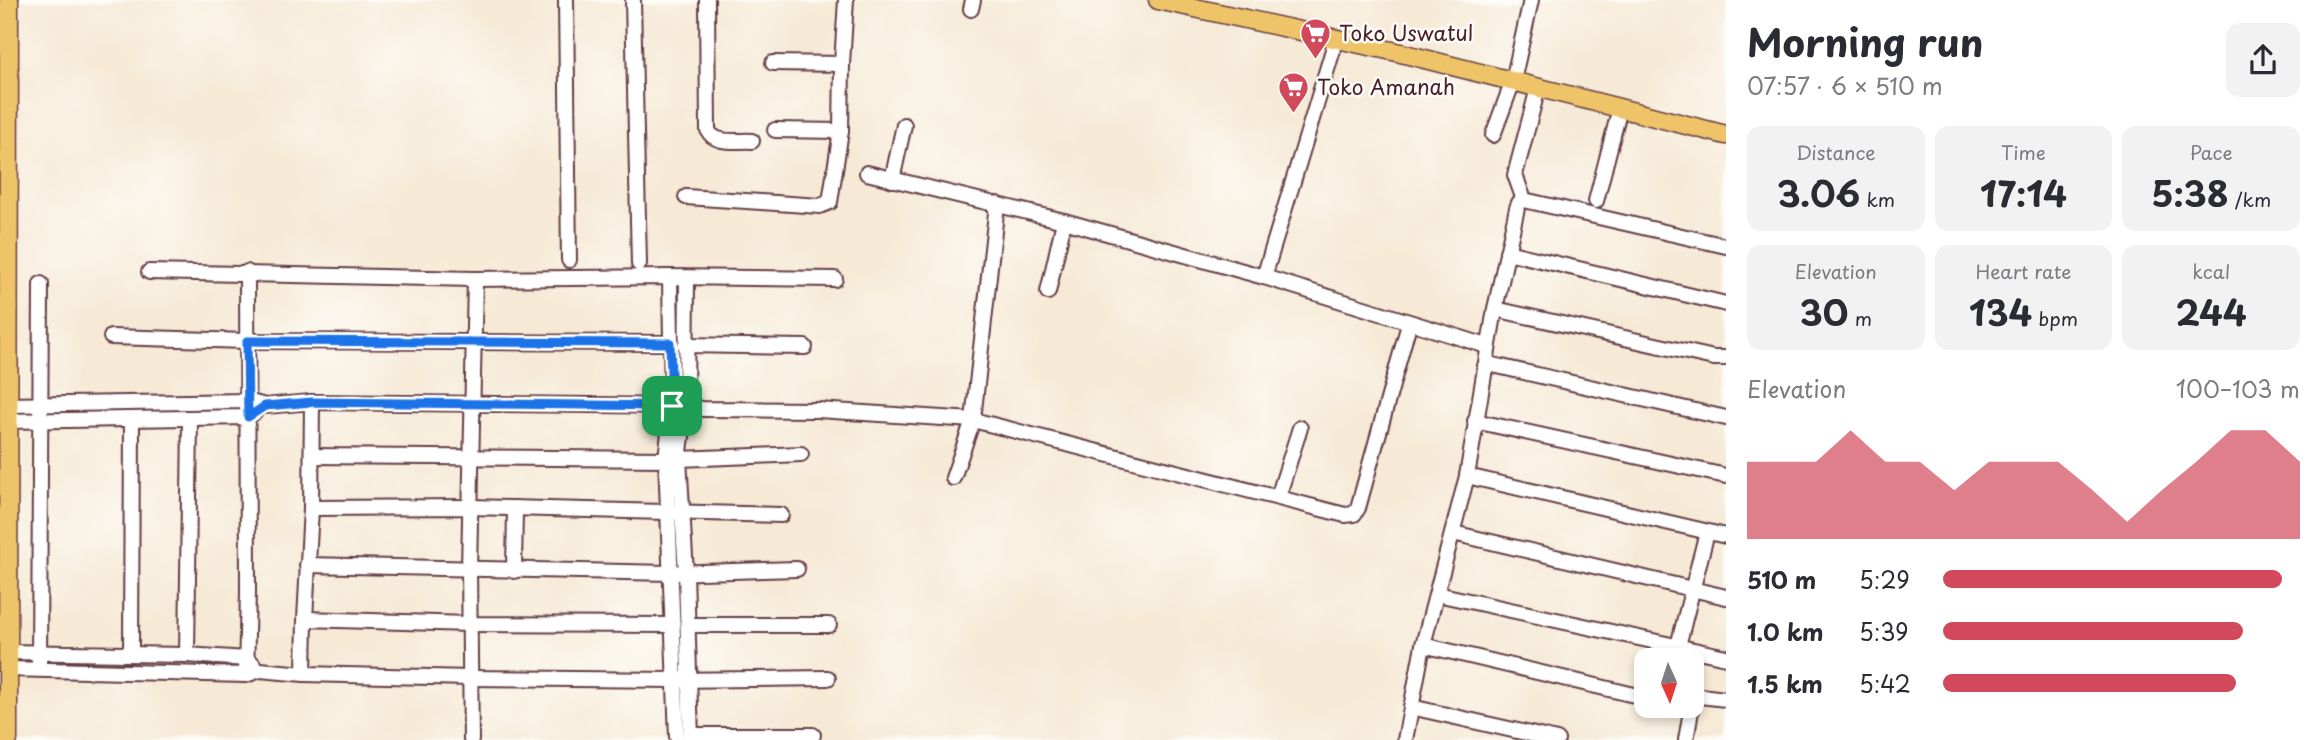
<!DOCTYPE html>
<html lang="en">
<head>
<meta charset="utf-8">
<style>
	:root { --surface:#fff; --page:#f2f2f3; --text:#2b2b33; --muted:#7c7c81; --accent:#d1495b }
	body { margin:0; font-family:"Playpen Sans",sans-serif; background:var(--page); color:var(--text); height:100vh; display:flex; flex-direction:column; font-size:26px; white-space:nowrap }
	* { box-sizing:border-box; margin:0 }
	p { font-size:23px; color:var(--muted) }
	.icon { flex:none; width:38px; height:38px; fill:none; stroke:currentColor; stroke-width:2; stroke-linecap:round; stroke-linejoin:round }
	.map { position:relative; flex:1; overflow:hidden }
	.side { display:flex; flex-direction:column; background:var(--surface); width:595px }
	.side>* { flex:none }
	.needle { width:46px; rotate:177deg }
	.buttons { position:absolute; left:1634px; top:648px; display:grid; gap:14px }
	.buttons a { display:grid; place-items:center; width:70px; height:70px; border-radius:14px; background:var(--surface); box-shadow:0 4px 10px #0003; font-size:35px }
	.pin { position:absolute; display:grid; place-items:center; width:60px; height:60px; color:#fff; margin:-30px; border-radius:14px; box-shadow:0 4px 10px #0006 }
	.round { display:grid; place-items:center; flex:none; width:74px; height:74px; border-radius:14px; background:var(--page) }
	.overview { display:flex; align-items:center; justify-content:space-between; height:119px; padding:0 21px }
	h1 { font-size:38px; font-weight:700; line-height:52px }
	.metrics { display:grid; grid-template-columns:repeat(3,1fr); gap:10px; height:119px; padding:7px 21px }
	.metrics div { display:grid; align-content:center; border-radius:14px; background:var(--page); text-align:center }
	.metrics b { font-size:35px; font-weight:700 }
	.metrics small { font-size:19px; font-weight:400 }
	.metrics p { font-size:19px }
	.chart { height:196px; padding:14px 21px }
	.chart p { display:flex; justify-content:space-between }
	.chart svg { width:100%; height:126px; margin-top:7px; fill:var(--accent); opacity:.7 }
	ul { padding:0 21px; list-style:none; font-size:23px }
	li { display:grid; grid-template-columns:112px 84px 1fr; align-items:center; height:52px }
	li i { height:18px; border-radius:9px; background:var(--accent) }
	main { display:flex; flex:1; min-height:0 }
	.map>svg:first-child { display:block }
</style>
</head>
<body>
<main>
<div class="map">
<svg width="1726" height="740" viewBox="0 0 1726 740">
	<rect width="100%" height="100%" fill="#fdfcf7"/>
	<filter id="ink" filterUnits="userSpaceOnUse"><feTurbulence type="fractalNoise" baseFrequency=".0143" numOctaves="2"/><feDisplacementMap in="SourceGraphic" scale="14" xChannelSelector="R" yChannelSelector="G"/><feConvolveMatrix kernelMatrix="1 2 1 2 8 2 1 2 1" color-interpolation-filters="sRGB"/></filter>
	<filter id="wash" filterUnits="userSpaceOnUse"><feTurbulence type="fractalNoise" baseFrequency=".00686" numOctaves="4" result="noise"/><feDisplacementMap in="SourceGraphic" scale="28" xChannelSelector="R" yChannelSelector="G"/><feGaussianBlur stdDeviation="1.57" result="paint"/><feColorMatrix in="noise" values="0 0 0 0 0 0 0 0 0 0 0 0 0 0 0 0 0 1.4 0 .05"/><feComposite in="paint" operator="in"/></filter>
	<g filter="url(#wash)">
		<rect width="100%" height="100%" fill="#f6e9d5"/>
	</g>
	<g filter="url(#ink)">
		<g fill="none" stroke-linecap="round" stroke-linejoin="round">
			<defs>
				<g id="minor">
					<polyline points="566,0 569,260"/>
					<polyline points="633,0 639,264"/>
					<path d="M707,0L708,130C714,145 738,140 752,141"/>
					<polyline points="971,9 973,0"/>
					<polyline points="773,63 842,64"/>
					<polyline points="775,130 841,131"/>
					<polyline points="1493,135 1513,81 1531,0"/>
					<polyline points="867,173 1064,221 1264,277 1487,346"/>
					<polyline points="892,180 904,125"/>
					<polyline points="686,197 820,206 830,202 841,131 842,64 846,0"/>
					<polyline points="1524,200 1515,175 1538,88"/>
					<polyline points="1596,201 1620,108"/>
					<polyline points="997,204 973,420 1345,515 1354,514 1358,508 1409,324"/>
					<polyline points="1507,252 1726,304"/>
					<polyline points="149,272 475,279 670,277 835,279"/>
					<polyline points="670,277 672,406 666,459 677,737"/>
					<polyline points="1264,277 1336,40"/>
					<polyline points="687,278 686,406 679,459 686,573 691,740"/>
					<polyline points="1048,292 1064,221"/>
					<polyline points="1495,309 1517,208 1519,203 1524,200 1726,246"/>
					<polyline points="111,337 247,341 670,343"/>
					<polyline points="685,345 805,347"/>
					<polyline points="1485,366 1493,365 1726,418"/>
					<polyline points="7,405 247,401 265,406 312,402 686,406 702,409 818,410 973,420 953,478"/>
					<polyline points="7,421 248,417 255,412"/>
					<polyline points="1475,421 1726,476"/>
					<polyline points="312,456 666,459"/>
					<polyline points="679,459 801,454"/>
					<polyline points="1467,476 1726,536"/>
					<polyline points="1278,497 1300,428"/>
					<polyline points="311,508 470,507 781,515"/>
					<polyline points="1453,533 1726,597"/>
					<polyline points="307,565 670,573 797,569"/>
					<polyline points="514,571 515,508"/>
					<polyline points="1437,594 1726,657"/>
					<polyline points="305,619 469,624 673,625"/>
					<polyline points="688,625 829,625"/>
					<polyline points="1423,645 1647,698"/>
					<polyline points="1678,646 1707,532"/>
					<polyline points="8,652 187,655 247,659 253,664"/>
					<polyline points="131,654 132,419"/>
					<polyline points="187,655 190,419"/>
					<polyline points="39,668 41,284"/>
					<polyline points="8,669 246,675 260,670 304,674 471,678 673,680 828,678"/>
					<polyline points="304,674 305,619 311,508 312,402"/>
					<polyline points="246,675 248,592 247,272"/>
					<polyline points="1692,704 1700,696 1726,699"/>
					<polyline points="1411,707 1557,740"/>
					<polyline points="690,735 813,735"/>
					<polyline points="471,740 469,570 475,279"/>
					<polyline points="1405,740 1423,645 1467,476 1495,309 1714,358 1726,358"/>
					<polyline points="1686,740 1692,705"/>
				</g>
				<g id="major">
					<polyline points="1158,0 1397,52 1726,135"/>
					<polyline points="8,740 9,0"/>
				</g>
			</defs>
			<!-- minor casing -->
			<use href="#minor" stroke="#643d44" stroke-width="18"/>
			<!-- major casing -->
			<use href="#major" stroke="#643d44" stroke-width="21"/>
			<!-- minor -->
			<use href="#minor" stroke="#fff" stroke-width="14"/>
			<!-- major -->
			<use href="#major" stroke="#efc469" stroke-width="18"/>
		</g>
	</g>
	<g fill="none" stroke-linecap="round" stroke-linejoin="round" filter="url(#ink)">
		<defs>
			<polygon id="route" points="247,341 670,343 672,406 312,402 265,406 248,417"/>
		</defs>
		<!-- route casing -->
		<use href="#route" stroke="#fff" stroke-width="14"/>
		<!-- route -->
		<use href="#route" stroke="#1a73e8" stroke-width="9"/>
	</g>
	<!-- icons -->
	<defs>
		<symbol id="supermarket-pin" viewBox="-11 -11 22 30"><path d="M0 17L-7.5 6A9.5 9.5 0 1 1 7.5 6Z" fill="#d1495b" stroke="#fdfcf7"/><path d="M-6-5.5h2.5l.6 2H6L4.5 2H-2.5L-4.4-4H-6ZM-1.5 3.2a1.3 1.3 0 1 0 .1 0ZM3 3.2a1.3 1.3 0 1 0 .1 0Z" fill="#fff"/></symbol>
	</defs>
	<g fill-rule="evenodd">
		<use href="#supermarket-pin" x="1298" y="16" width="35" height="47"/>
		<use href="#supermarket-pin" x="1276" y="70" width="35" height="47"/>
	</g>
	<g text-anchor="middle" stroke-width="5" stroke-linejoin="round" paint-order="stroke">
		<!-- poi labels -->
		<g font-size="21" fill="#4a1f2b" stroke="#fdfcf7" text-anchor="start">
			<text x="1339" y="41">Toko Uswatul</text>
			<text x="1317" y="95">Toko Amanah</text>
		</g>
	</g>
</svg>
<div class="buttons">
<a><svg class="needle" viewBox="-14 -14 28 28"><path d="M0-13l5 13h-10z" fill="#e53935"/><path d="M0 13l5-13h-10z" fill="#7c7c81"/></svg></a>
</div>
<div class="pin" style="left:672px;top:406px;background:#1e9e55"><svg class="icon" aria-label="arrive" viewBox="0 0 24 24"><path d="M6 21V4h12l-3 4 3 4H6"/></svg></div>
</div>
<section class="side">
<div class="overview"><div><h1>Morning run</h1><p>07:57 · 6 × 510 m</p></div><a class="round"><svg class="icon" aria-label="share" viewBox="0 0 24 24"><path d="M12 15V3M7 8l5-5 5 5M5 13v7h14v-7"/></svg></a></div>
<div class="metrics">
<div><p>Distance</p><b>3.06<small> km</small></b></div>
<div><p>Time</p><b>17:14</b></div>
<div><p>Pace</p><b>5:38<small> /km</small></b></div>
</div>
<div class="metrics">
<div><p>Elevation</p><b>30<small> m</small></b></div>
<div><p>Heart rate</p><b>134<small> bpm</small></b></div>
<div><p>kcal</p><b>244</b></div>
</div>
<div class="chart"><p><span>Elevation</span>100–103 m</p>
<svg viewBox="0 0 160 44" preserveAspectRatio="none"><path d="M0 44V17L10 17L20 17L30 6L40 17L50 17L60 27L70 17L80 17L90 17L100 27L110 38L120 27L130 17L140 6L150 6L160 17V44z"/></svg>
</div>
<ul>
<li><b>510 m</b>5:29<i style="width:95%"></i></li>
<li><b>1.0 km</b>5:39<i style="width:84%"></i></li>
<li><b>1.5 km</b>5:42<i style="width:82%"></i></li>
</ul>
</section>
</main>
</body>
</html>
